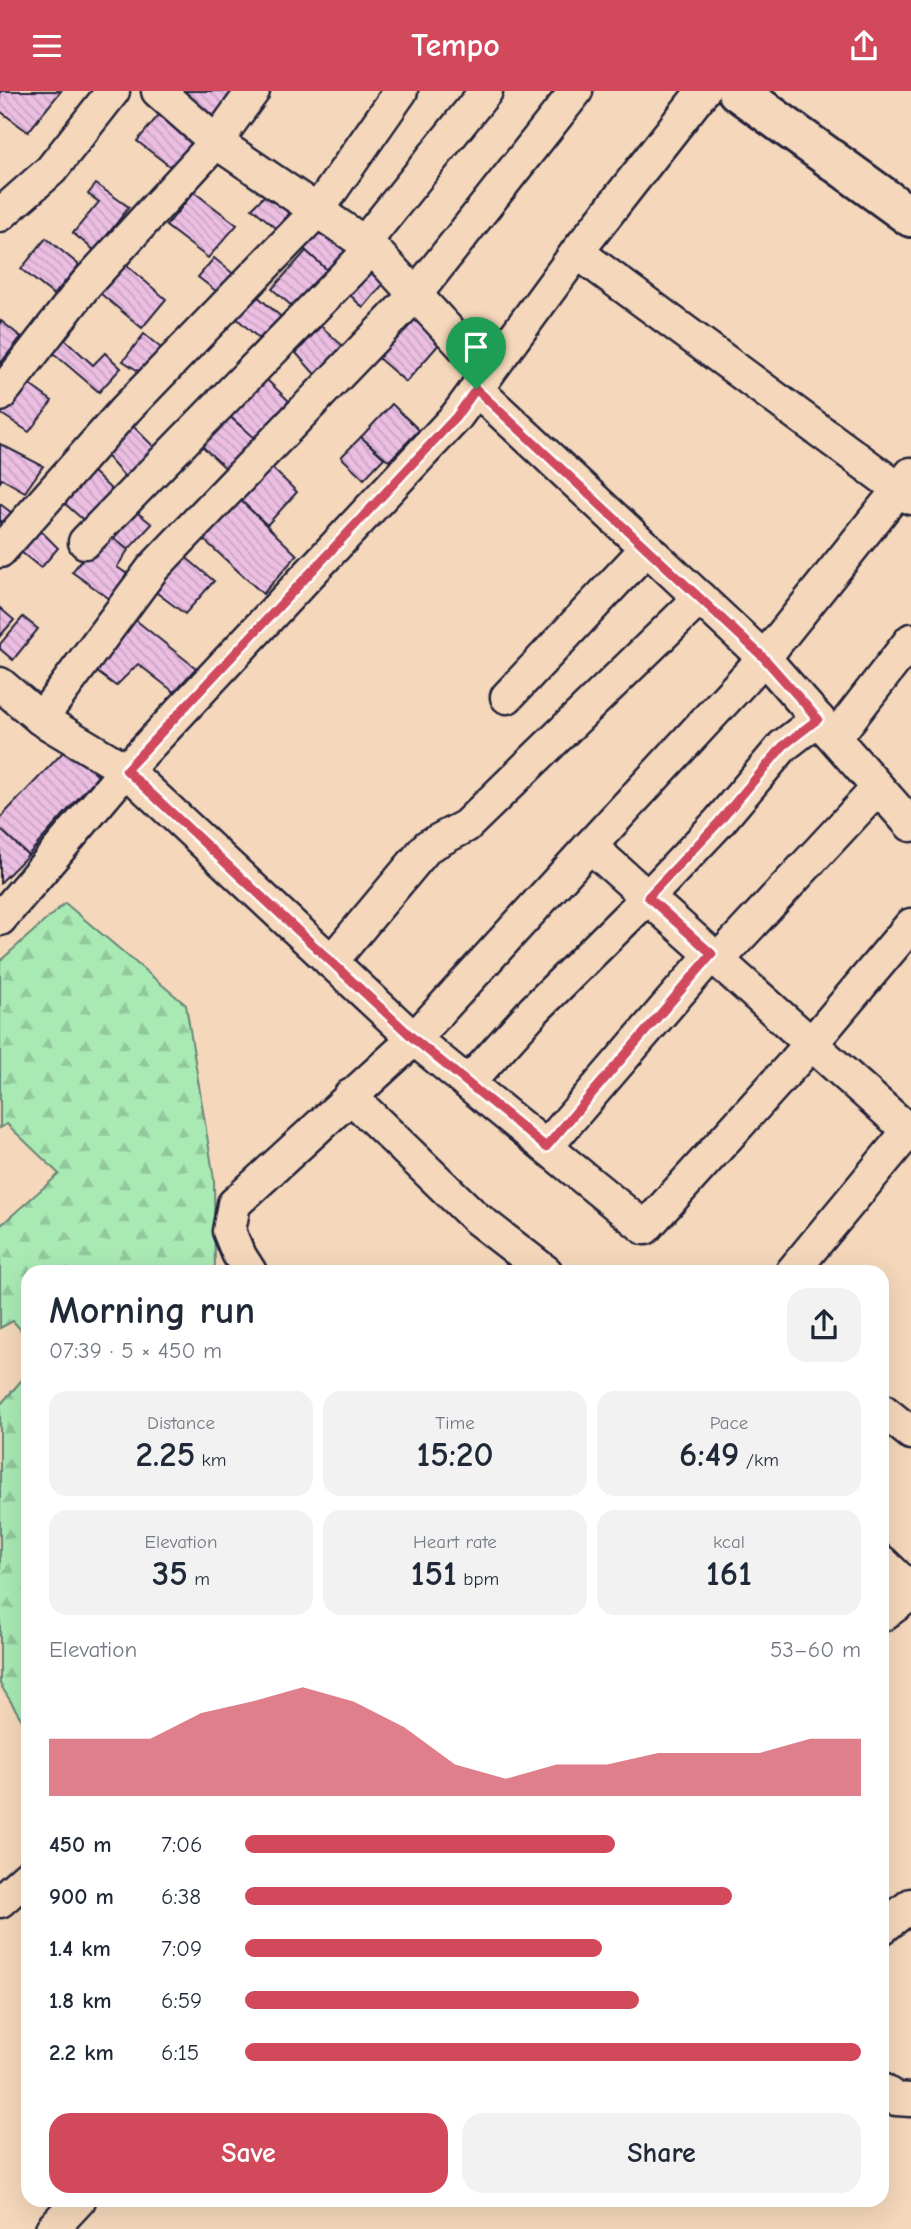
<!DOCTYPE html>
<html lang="en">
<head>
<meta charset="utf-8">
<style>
	:root { --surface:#fff; --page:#f2f2f3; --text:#1f2937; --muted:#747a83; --accent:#d1495b }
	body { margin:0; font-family:"Comic Neue",sans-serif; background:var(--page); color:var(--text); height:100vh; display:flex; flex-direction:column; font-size:26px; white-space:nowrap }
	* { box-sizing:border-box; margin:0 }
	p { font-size:23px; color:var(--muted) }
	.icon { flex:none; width:38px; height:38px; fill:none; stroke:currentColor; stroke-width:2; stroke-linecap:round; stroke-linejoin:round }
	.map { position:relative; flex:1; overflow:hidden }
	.side { position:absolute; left:21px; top:1174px; width:868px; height:942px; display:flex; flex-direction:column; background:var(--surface); border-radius:21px; box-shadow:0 7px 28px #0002 }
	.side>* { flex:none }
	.pin { position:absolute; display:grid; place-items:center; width:60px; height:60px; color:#fff; margin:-72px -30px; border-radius:50% 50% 50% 0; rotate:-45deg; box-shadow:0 0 7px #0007 }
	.pin .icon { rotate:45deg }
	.round { display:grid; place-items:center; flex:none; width:74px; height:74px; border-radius:21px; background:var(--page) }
	.summary { display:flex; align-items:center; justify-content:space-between; height:119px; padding:0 28px }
	h1 { font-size:38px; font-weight:800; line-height:52px }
	.metrics { display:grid; grid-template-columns:repeat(3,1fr); gap:10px; height:119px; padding:7px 28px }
	.metrics div { display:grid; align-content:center; border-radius:18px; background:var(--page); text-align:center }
	.metrics b { font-size:35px; font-weight:800 }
	.metrics small { font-size:19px; font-weight:400 }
	.metrics p { font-size:19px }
	.chart { height:196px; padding:14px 28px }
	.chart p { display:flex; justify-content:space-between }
	.chart svg { width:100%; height:126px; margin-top:7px; fill:var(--accent); opacity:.7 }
	.primary-button { display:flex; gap:14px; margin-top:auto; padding:14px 28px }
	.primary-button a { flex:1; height:80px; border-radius:21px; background:var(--accent); color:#fff; font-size:28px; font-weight:800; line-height:80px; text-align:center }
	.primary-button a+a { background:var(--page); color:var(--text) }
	ul { padding:0 28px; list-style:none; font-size:23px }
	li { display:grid; grid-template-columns:112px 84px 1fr; align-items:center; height:52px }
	li i { height:18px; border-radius:9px; background:var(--accent) }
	header { display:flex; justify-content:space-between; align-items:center; height:91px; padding:0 28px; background:var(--accent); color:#fff; font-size:32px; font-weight:800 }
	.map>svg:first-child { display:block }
</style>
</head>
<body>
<header><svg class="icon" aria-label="menu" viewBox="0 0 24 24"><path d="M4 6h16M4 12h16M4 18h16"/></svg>Tempo<svg class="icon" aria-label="share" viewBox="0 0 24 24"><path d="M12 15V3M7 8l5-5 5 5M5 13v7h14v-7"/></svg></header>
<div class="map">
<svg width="911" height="2138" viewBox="0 0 911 2138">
	<defs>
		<pattern id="forest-firs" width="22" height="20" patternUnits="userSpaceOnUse" patternTransform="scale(1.75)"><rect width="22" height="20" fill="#a9eab4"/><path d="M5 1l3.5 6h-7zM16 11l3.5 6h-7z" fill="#91c89c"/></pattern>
		<pattern id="building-back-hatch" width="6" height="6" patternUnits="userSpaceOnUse" patternTransform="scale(1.75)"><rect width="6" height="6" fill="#ebbee2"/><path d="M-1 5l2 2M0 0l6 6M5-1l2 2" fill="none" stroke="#c9a3c3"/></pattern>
	</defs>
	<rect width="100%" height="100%" fill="#f5d8bb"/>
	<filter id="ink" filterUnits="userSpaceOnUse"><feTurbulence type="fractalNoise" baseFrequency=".0143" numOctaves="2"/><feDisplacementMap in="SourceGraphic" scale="14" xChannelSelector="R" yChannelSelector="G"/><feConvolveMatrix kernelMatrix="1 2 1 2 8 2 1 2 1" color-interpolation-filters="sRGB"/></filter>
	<g filter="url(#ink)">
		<!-- forest -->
		<g fill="url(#forest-firs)" stroke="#668678" stroke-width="2">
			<polygon points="65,812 186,914 214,1088 215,1181 28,1181 28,1247 13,1230 0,1237 0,1135 59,1083 7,1033 0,1037 0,870"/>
			<polygon points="28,1282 28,1639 0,1593 0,1314"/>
		</g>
		<!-- building -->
		<g fill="url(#building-back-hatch)" stroke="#22223b" stroke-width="2">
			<polygon points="0,0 61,0 28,41 0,20"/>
			<polygon points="170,0 241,0 214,39"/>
			<polygon points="163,19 199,48 176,80 137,50"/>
			<polygon points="96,93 129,116 95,160 73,142 99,111 88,103"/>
			<polygon points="194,101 237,134 208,167 166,135"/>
			<polygon points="267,102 290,122 276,137 252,117"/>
			<polygon points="323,128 358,157 333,184 299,154"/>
			<polygon points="46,147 79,174 54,204 21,178"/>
			<polygon points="306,160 333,184 300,222 272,198"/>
			<polygon points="214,167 241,189 225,207 198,186"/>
			<polygon points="120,169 166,208 142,237 95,198"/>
			<polygon points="368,178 384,192 363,217 348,202"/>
			<polygon points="256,204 286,230 264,252 235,226"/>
			<polygon points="414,225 441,251 406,291 377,266"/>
			<polygon points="0,229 21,246 0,273"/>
			<polygon points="321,235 346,258 319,288 296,262"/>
			<polygon points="58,242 93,274 105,262 121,277 99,301 46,256"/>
			<polygon points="144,243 161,257 140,281 123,270"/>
			<polygon points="265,287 289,310 255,347 229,325"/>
			<polygon points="23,289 52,310 29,341 0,322"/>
			<polygon points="392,313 419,339 389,370 361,346"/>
			<polygon points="229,325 261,353 233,384 202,355"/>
			<polygon points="130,332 162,364 132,394 102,360"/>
			<polygon points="361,346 384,367 364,388 341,366"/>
			<polygon points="0,353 43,375 25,401 2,388 0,391"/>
			<polygon points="268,373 297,401 267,434 236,405"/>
			<polygon points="86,374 117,404 88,433 56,405"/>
			<polygon points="236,405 297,464 263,503 202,447"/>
			<polygon points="0,413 12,422 0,438"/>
			<polygon points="129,415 152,433 128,459 105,440"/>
			<polygon points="36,435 58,457 41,477 16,457"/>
			<polygon points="105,440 128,459 117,476 133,487 114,511 72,481"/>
			<polygon points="182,463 214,490 185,523 153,499"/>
			<polygon points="0,517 14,529 0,545"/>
			<polygon points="23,526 38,538 13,569 0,558 0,553"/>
			<polygon points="133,527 196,577 174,601 138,573 116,595 93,578"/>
			<polygon points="68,656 98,685 28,764 0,738 0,727"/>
			<polygon points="0,738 28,764 0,792"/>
		</g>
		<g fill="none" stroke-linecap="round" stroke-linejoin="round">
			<defs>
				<g id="minor">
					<polyline points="158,0 216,51 372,157 488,282"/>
					<polyline points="0,124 51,79 113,0"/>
					<polyline points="364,152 486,0"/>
					<polyline points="577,161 911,407"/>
					<polyline points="476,298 764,567 911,734"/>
					<polyline points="0,304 86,193 216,51 253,0"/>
					<polyline points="85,451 372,157"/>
					<polyline points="0,460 124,320 317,120 401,0"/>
					<polyline points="0,593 41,628 126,679 414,948 645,1137 812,952 911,834"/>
					<polyline points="507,606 647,457"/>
					<polyline points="41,628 153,477 415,204 576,0"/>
					<polyline points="835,647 911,549"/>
					<polyline points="590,755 911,1042"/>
					<polyline points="0,828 126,679 456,326 577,161 703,0"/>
					<polyline points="718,869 878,697"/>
					<polyline points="331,871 428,755 466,735 700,507"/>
					<polyline points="468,992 534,919 648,806 719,731 783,655 818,628"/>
					<polyline points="350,1005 475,1126 546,1181"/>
					<polyline points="546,1056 712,863"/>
					<polyline points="250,1181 238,1162 229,1140 234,1113 414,948 590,755 764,567 911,383"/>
					<polyline points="792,1181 911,1037"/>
					<polyline points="882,1319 911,1342"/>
					<polyline points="882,1471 911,1499"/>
					<polyline points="882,1524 911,1503"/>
					<polyline points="0,1810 28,1785"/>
					<polyline points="882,1837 911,1814"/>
					<polyline points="882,1999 896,2008 911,2009"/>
					<polyline points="52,2138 79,2109"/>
				</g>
				<polyline id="secondary" points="737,0 911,126"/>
			</defs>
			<!-- minor casing -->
			<use href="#minor" stroke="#22223b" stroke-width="37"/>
			<!-- secondary casing -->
			<use href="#secondary" stroke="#22223b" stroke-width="44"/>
			<!-- minor -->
			<use href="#minor" stroke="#f5d8bb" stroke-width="32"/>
			<!-- secondary -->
			<use href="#secondary" stroke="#f5d8bb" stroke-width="38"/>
		</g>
	</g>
	<g fill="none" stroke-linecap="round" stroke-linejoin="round" filter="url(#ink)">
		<defs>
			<polygon id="route" points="476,298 764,567 818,628 783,655 719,731 648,806 712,863 546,1056 414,948 126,679 456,326"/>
		</defs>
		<!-- route casing -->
		<use href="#route" stroke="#fff" stroke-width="14"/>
		<!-- route -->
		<use href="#route" stroke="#d1495b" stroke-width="9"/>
	</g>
</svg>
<div class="pin" style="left:476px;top:298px;background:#1e9e55"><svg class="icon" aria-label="arrive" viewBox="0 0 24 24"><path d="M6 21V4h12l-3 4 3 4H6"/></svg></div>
<section class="side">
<div class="summary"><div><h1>Morning run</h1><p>07:39 · 5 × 450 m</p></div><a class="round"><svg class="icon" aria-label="share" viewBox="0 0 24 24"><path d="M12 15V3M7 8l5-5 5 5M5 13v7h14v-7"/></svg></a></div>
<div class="metrics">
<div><p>Distance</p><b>2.25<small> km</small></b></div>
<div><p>Time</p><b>15:20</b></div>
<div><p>Pace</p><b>6:49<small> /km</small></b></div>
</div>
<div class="metrics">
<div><p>Elevation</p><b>35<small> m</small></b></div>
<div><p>Heart rate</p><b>151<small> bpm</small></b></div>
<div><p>kcal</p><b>161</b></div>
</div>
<div class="chart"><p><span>Elevation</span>53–60 m</p>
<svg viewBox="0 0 160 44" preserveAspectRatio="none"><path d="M0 44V24L10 24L20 24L30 15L40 11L50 6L60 11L70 20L80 33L90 38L100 33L110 33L120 29L130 29L140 29L150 24L160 24V44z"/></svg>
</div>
<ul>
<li><b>450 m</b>7:06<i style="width:60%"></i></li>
<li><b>900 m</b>6:38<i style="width:79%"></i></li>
<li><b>1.4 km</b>7:09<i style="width:58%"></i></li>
<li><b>1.8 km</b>6:59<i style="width:64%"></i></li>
<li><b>2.2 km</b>6:15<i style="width:100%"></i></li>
</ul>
<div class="primary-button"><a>Save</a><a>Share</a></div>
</section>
</div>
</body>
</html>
